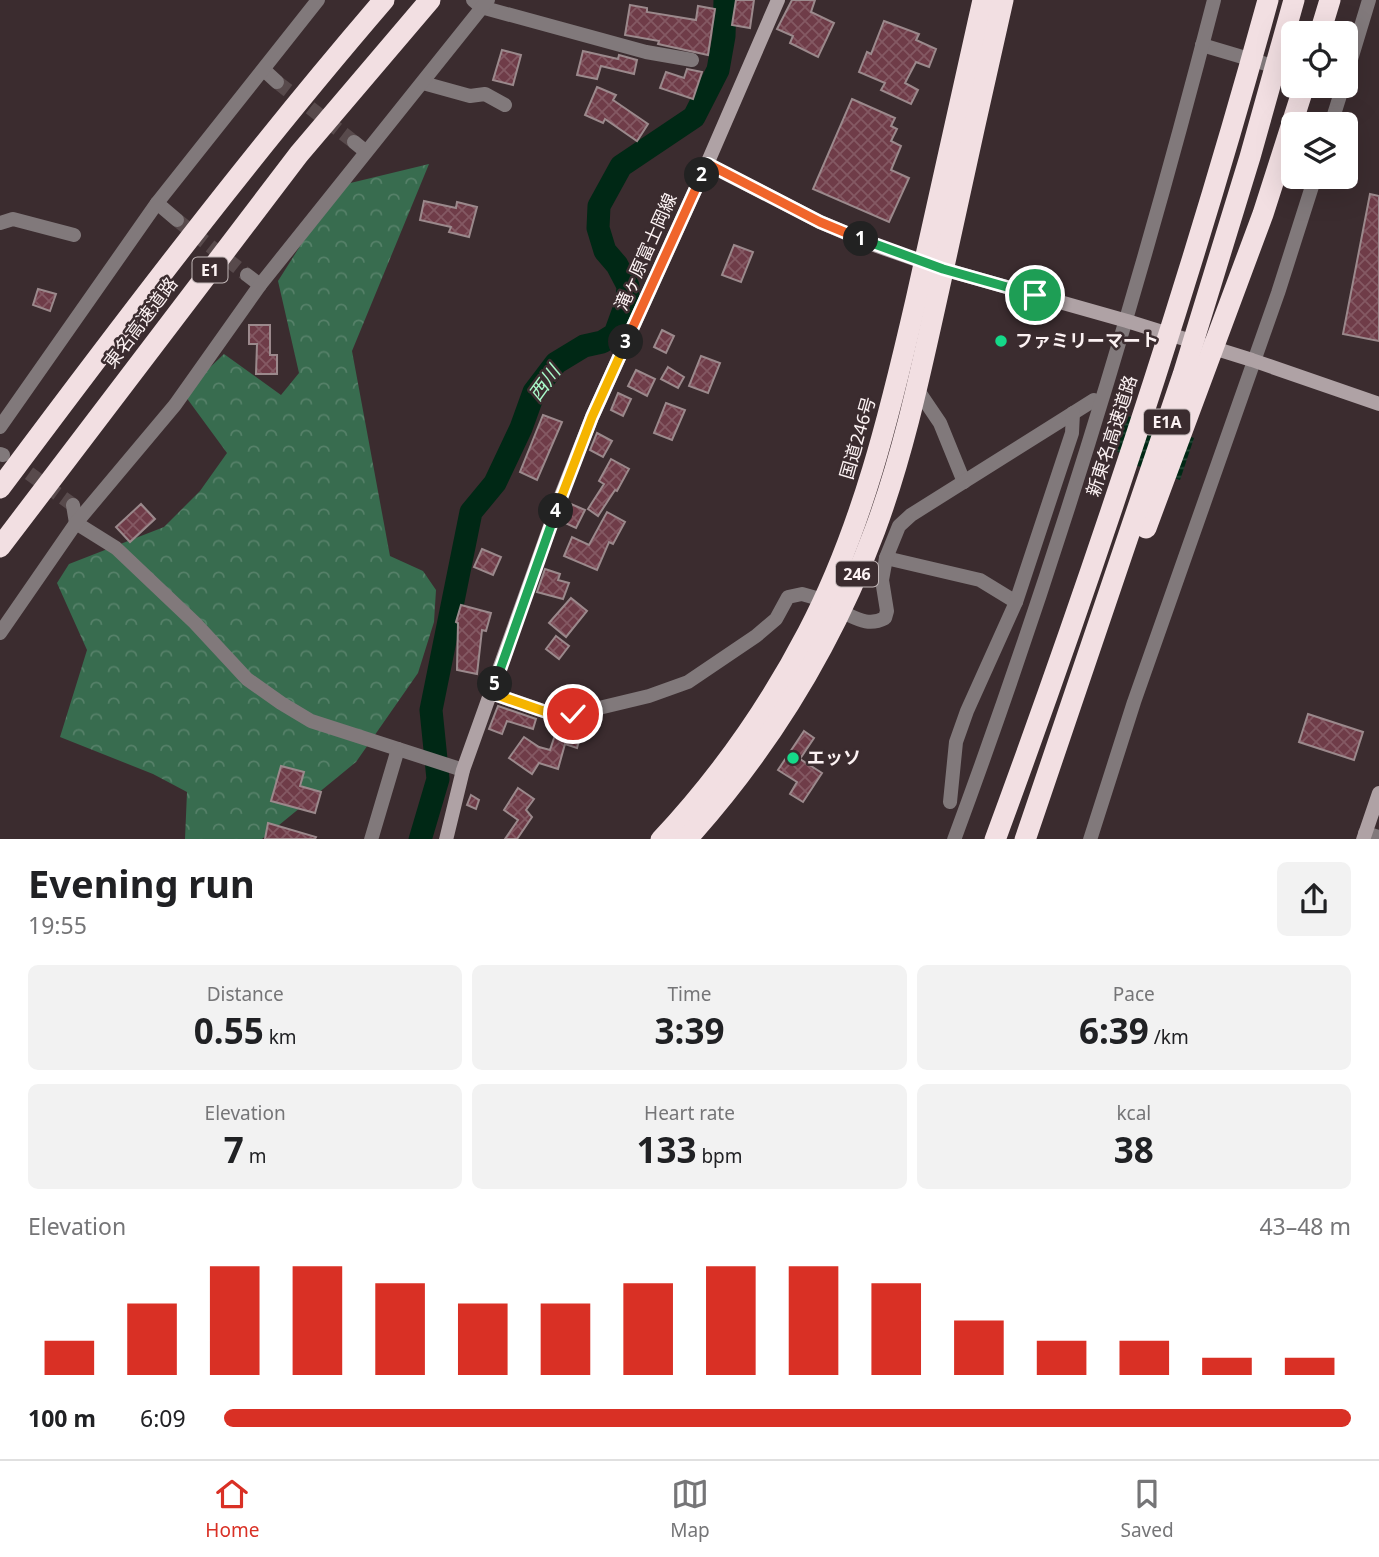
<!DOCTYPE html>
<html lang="en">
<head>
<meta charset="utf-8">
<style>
	:root { --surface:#fff; --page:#f2f2f2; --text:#202124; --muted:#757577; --line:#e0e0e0; --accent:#d93025 }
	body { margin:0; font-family:"Noto Sans","Noto Sans JP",sans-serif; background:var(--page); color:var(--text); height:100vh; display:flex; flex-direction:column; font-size:26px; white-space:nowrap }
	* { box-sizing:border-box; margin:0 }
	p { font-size:23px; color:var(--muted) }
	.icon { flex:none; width:38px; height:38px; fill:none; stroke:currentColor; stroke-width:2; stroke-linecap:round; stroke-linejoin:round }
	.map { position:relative; height:839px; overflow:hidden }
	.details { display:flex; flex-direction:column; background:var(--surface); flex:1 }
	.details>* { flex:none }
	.buttons { position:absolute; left:1281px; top:21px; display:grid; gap:14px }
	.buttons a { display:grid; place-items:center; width:77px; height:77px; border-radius:10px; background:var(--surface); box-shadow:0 7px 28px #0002; font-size:35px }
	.pin { position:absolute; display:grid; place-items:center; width:60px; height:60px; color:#fff; margin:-30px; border:4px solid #fff; border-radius:50%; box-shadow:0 2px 7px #0007 }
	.km { position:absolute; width:35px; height:35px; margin:-18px; border-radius:50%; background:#222; color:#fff; font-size:19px; line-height:35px; text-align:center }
	.round { display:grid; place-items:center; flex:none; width:74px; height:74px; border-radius:10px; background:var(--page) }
	.head { display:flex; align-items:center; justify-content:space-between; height:119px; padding:0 28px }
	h1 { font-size:38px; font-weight:700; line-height:52px }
	.metrics { display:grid; grid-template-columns:repeat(3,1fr); gap:10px; height:119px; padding:7px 28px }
	.metrics div { display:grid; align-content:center; border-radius:10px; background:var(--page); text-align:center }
	.metrics b { font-size:35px; font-weight:700 }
	.metrics small { font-size:19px; font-weight:400 }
	.metrics p { font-size:19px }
	.chart { height:196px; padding:14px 28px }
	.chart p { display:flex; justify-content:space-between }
	.chart svg { width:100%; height:126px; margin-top:7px; stroke:var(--accent); stroke-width:6 }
	ul { padding:0 28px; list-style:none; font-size:23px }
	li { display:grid; grid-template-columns:112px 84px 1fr; align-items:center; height:52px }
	li i { height:18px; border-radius:9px; background:var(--accent) }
	.tabs { display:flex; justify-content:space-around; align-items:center; height:98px; border-top:2px solid var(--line); background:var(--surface); font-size:19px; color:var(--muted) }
	.tabs a { display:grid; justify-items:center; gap:4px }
	.tabs .active { color:var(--accent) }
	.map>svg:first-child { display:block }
</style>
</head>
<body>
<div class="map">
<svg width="1379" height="840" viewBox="0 0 1379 840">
	<defs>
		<pattern id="forest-crowns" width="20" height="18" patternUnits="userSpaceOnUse" patternTransform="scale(1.75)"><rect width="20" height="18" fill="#386c4f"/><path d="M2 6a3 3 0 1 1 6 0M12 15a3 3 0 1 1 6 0" fill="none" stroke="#568169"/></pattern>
		<pattern id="water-rules" width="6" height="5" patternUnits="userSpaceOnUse" patternTransform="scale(1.75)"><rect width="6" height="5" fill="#002815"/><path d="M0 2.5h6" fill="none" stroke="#264838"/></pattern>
		<pattern id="building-cross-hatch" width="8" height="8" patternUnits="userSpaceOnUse" patternTransform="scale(1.75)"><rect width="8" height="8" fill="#6f3c48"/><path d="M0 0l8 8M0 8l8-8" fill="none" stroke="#845963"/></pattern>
	</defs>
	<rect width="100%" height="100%" fill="#3b2c2f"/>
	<!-- forest -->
	<polygon fill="url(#forest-crowns)" points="429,164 352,351 390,556 423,571 436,590 434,622 418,673 356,762 262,839 185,839 187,792 153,774 60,737 87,650 57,583 69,564 164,527 200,491 227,453 183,393 224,354 281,395 299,373 278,281 338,186"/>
	<!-- water -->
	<polygon fill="url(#water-rules)" points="1123,414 1194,438 1180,480 1123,461 1124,454 1111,450"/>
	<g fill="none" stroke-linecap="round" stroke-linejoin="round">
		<!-- river -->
		<polyline stroke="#002815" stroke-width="23" points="420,840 438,779 431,710 471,512 495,483 521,428 534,392 556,363 584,346 602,342 615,334 627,301 628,286 617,265 605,251 598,228 599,206 621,166 694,117 718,70 724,36 725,0"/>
	</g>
	<!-- building -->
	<g fill="url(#building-cross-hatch)" stroke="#9b898c" stroke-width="2">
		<polygon points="736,0 754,0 750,28 732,25"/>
		<polygon points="792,0 815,0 811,12 834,23 818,57 790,43 793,36 777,29"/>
		<polygon points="630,5 647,8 647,12 696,20 698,6 715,9 708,55 658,44 659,41 625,35"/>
		<polygon points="884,21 919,34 916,40 936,49 929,67 916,62 905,83 918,90 911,104 881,90 885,83 859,72 867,52 871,54"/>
		<polygon points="502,50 521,55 513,85 493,80"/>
		<polygon points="583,51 618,59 619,55 637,60 634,74 601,66 597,79 577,75"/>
		<polygon points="687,69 702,72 693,99 660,88 666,72 684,78"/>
		<polygon points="597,87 616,95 613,100 648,124 637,141 605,119 603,123 585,115"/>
		<polygon points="852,99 895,118 891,126 897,129 891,141 901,146 891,170 909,178 889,222 813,189"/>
		<polygon points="1370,194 1379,196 1379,341 1343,334"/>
		<polygon points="424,201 456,208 457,202 477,207 469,237 449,232 451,227 420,220"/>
		<polygon points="734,245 753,252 741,282 722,275"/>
		<polygon points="38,289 56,294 50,311 33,305"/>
		<polygon points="249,325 270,325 270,355 277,355 277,374 256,374 257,344 249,344"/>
		<polygon points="662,330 674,336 666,353 654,347"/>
		<polygon points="701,356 720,363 708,393 689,386"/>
		<polygon points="668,367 684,377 678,388 661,379"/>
		<polygon points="636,370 655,379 647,396 628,386"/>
		<polygon points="618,393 631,399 623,416 611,410"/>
		<polygon points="666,403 685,410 672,440 654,433"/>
		<polygon points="543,415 562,422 537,480 520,472"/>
		<polygon points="597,433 612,441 603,457 590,450"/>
		<polygon points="611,459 629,469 617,491 615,490 598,516 588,509 604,484 599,481"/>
		<polygon points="141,504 155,519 130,542 116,527"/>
		<polygon points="571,504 585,510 576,528 563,522"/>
		<polygon points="607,512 625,522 613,544 609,542 597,570 564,556 572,537 589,545"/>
		<polygon points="482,549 501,557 493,575 474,567"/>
		<polygon points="545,569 560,574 558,580 569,583 563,599 537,592"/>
		<polygon points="571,598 587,611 566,637 549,623"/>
		<polygon points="461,605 491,613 486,631 482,630 477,674 457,670 458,623 456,622"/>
		<polygon points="556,636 569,646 559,659 546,649"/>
		<polygon points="498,706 536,719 533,729 507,721 502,734 489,729"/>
		<polygon points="1308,714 1363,732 1354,760 1299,742"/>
		<polygon points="558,726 581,734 577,748 565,744 558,769 539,763 532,774 509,758 524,737 539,747 550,750"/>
		<polygon points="804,731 814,738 800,759 822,773 803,802 790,794 797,782 778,770"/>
		<polygon points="281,766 304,772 300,786 321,792 315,813 271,801"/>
		<polygon points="518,788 534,799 526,810 532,817 517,839 505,839 518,820 504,810"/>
		<polygon points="471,795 479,800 476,809 467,805"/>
		<polygon points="268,823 316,837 315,839 265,839"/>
	</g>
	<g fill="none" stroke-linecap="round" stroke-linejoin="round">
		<!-- street-tunnel -->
		<g stroke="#584a4c" stroke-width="14" stroke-dasharray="14 7" stroke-linecap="butt">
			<polyline points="277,82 354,142"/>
			<polyline points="177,220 247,275"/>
			<polyline points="12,461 73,505"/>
		</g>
		<!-- street -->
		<g stroke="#81797b" stroke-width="14">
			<polyline points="473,0 481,7 646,52 692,60"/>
			<polyline points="1202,45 1293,72"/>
			<polyline points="264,70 277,82"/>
			<polyline points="1346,76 1369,0"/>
			<polyline points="423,83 470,96 485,94 505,105"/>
			<polyline points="1331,124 1343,86"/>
			<polyline points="354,142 365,151"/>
			<polyline points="157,203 177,220"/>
			<polyline points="0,223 13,219 74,235"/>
			<polyline points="247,275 260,285"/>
			<polyline points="917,389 940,423 964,482"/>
			<polyline points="0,427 157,203 318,0"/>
			<polyline points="0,454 3,455"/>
			<polyline points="73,505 76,523 116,548 195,623 247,679 281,703 311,721 463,770"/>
			<polyline points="886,558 980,580 1016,602"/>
			<path d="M840,611C856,618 868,627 885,618L887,611L882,580L886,558L899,526L911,515L1094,400"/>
			<polyline points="0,633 76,523 175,405 260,285 488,0"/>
			<polyline points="491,693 555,715 574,714 649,696 688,682 756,636 776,619 788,597 802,594 823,600"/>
			<polyline points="950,802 956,742 967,711 1016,602 1072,433 1073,413"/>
			<polyline points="1365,833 1379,837"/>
			<polyline points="371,840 398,749"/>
			<path d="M954,840C1056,564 1141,284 1214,0"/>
			<polyline points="1090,840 1134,702 1278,293 1315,177"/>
		</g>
		<!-- secondary -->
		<g stroke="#afa2a5" stroke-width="14">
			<polyline points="707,164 820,222 874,245 943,269 1127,321 1252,360 1379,404"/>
			<polyline points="446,840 463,770 562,493 592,417 707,164 778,0"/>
			<polyline points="1363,840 1379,793"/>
		</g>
		<!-- highway -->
		<g stroke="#f2dfe2" stroke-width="21">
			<polyline points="1320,33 1330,0"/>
			<path d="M0,488C124,322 249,157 384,0"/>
			<polyline points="0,547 299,154 430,0"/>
			<path d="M661,840C719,778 769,707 808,632C862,529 890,413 916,300C939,200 961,100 983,0"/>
			<path d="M686,840C768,749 832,645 875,530C904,452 921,370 939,289C960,193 981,96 1003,0"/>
		</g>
		<!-- highway-bridge -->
		<g stroke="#f2dfe2" stroke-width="21">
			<polyline points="1146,528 1263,214 1304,86"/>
			<path d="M995,840C1097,563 1190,284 1268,0"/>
			<polyline points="1025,840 1183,375 1250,157 1294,0"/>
		</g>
	</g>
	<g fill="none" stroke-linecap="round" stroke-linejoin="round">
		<defs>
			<polyline id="split-1" points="861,239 943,269 1035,295"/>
			<polyline id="split-2" points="702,175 708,164 820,222 861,239"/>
			<polyline id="split-3" points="626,342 702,175"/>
			<polyline id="split-4" points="556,511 592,417 626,342"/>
			<polyline id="split-5" points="495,684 556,511"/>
			<polyline id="split-6" points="495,684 491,693 555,715 573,714"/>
		</defs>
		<!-- split-1 casing -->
		<use href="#split-1" stroke="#fff" stroke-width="14"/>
		<!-- split-2 casing -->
		<use href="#split-2" stroke="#fff" stroke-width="14"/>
		<!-- split-3 casing -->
		<use href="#split-3" stroke="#fff" stroke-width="14"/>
		<!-- split-4 casing -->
		<use href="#split-4" stroke="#fff" stroke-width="14"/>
		<!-- split-5 casing -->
		<use href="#split-5" stroke="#fff" stroke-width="14"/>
		<!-- split-6 casing -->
		<use href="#split-6" stroke="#fff" stroke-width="14"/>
		<!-- split-1 -->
		<use href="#split-1" stroke="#22a559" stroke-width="9"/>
		<!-- split-2 -->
		<use href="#split-2" stroke="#f0652b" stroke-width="9"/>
		<!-- split-3 -->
		<use href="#split-3" stroke="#f0652b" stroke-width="9"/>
		<!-- split-4 -->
		<use href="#split-4" stroke="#f5b400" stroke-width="9"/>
		<!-- split-5 -->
		<use href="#split-5" stroke="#22a559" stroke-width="9"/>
		<!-- split-6 -->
		<use href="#split-6" stroke="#f5b400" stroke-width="9"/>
	</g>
	<!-- markers -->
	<g fill="#15d989" stroke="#3b2c2f" stroke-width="2.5">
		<circle cx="1001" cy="341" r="7"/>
		<circle cx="793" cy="758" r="7"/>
	</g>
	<g text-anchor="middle" stroke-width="5" stroke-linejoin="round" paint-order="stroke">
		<!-- shield labels -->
		<g fill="#3b2c2f" stroke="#c2b7b8" stroke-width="2">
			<rect x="192.5" y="257.5" width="35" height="25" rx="5"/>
			<rect x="1144" y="409.5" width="46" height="25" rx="5"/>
			<rect x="836" y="561.5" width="42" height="25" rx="5"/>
		</g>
		<g font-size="16" font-weight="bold" fill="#fcf2f3">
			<text x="210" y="276">E1</text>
			<text x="1167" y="428">E1A</text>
			<text x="857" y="580">246</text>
		</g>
		<!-- street labels -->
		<g font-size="18" fill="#fcf2f3" stroke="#3b2c2f">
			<text transform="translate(646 252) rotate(-66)" y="6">滝ヶ原富士岡線</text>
			<text transform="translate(141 323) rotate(-53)" y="6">東名高速道路</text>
			<text transform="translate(1112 436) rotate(-72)" y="6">新東名高速道路</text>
			<text transform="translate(858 438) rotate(-74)" y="6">国道246号</text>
		</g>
		<!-- poi labels -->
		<g font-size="18" font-weight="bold" fill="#fcf2f3" stroke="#3b2c2f" text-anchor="start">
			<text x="1015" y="347">ファミリーマート</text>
			<text x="807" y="764">エッソ</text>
		</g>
		<!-- water labels -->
		<g font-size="19" font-style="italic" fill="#a9faca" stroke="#3b2c2f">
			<text transform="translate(544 383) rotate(-54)" y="7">西川</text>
		</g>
	</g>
</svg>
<div class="buttons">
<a><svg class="icon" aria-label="locate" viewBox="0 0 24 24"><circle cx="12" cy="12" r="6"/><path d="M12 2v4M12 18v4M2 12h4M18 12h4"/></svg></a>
<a><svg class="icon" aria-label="layers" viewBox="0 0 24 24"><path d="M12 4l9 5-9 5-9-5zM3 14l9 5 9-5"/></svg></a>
</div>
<div class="pin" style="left:1035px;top:295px;background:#1e9e55"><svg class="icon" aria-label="arrive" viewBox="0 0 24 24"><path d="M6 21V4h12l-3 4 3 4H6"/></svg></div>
<div class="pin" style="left:573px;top:714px;background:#d93025"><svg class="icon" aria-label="check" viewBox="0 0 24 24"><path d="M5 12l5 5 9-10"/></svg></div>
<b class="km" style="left:861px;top:239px">1</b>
<b class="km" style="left:702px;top:175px">2</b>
<b class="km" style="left:626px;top:342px">3</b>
<b class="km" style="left:556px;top:511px">4</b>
<b class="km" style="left:495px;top:684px">5</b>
</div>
<section class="details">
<div class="head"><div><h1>Evening run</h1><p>19:55</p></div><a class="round"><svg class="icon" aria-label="share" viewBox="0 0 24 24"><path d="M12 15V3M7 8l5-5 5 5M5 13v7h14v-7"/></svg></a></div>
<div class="metrics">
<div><p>Distance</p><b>0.55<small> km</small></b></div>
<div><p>Time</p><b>3:39</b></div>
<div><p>Pace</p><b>6:39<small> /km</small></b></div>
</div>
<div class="metrics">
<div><p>Elevation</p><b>7<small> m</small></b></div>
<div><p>Heart rate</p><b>133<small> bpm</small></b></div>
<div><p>kcal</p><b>38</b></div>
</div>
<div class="chart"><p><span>Elevation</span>43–48 m</p>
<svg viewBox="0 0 160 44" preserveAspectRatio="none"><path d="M5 44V32M15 44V19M25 44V6M35 44V6M45 44V12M55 44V19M65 44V19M75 44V12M85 44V6M95 44V6M105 44V12M115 44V25M125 44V32M135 44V32M145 44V38M155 44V38"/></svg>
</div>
<ul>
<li><b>100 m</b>6:09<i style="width:100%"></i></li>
</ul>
</section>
<nav class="tabs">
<a class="active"><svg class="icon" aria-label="home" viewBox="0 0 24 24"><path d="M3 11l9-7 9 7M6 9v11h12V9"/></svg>Home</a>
<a><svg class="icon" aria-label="map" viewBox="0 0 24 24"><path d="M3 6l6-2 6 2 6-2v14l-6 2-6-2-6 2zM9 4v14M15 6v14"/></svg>Map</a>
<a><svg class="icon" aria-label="saved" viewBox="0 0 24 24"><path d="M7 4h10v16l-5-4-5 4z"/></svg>Saved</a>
</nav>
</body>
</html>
